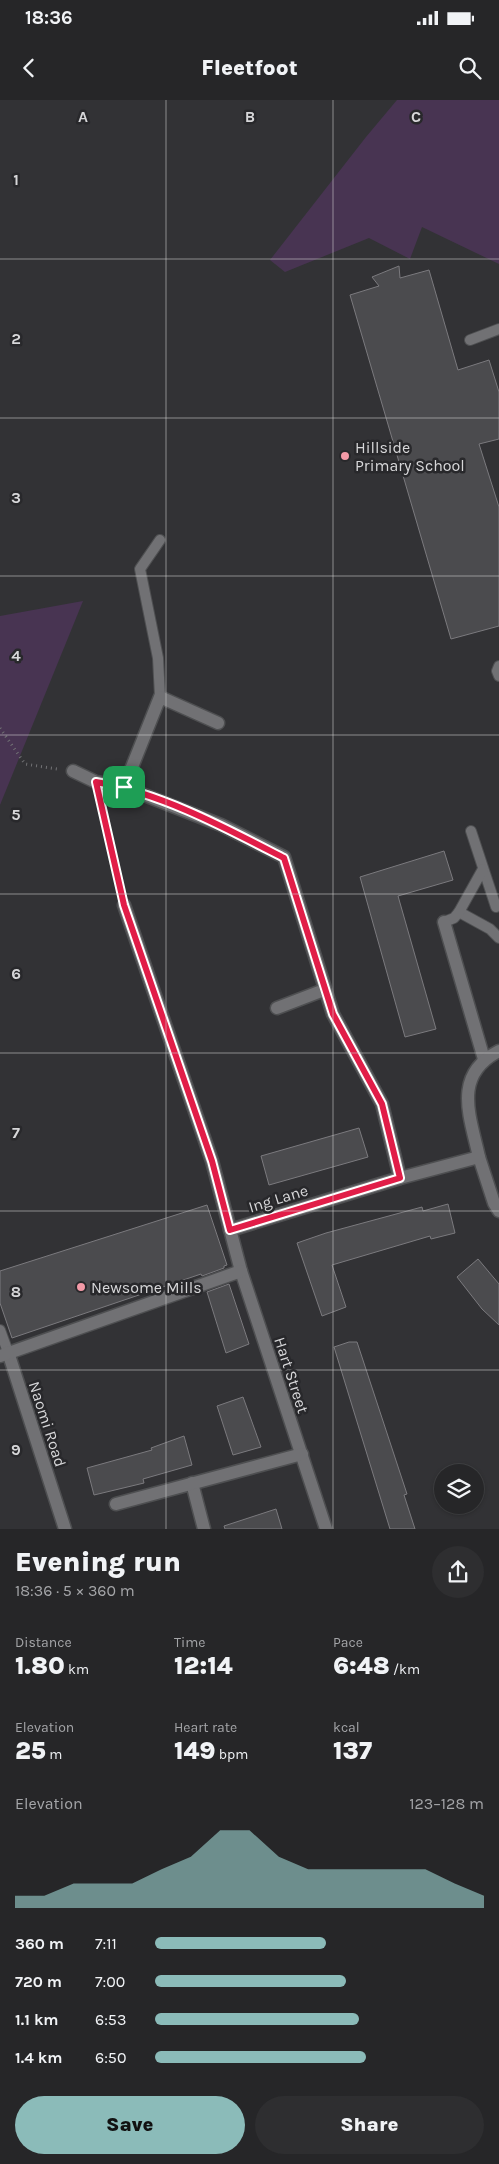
<!DOCTYPE html>
<html lang="en">
<head>
<meta charset="utf-8">
<style>
	:root { --surface:#262628; --page:#2e2e30; --text:#f1f3f6; --muted:#a4a5a8; --line:#424345; --accent:#8bbbb9 }
	body { margin:0; font-family:Karla,sans-serif; background:var(--page); color:var(--text); height:100vh; display:flex; flex-direction:column; font-size:19px; white-space:nowrap }
	* { box-sizing:border-box; margin:0 }
	p { font-size:16px; color:var(--muted) }
	.icon { flex:none; width:28px; height:28px; fill:none; stroke:currentColor; stroke-width:2; stroke-linecap:round; stroke-linejoin:round }
	.map { position:relative; height:1429px; overflow:hidden }
	.panel { display:flex; flex-direction:column; background:var(--surface); flex:1 }
	.panel>* { flex:none }
	.tools { position:absolute; left:434px; top:1364px; display:grid; gap:10px }
	.tools a { display:grid; place-items:center; width:50px; height:50px; border-radius:50%; background:var(--surface); box-shadow:0 1px 4px #0004,0 0 0 1px var(--line); font-size:25px }
	.pin { position:absolute; display:grid; place-items:center; width:42px; height:42px; color:#fff; margin:-21px; border-radius:10px; box-shadow:0 2px 8px #0006 }
	.round { display:grid; place-items:center; flex:none; width:52px; height:52px; border-radius:26px; background:var(--page) }
	.summary { display:flex; align-items:center; justify-content:space-between; height:85px; padding:0 15px }
	h1 { font-size:28px; font-weight:800; line-height:38px }
	.metrics { display:grid; grid-template-columns:repeat(3,1fr); gap:8px; height:85px; padding:5px 15px }
	.metrics div { display:grid; align-content:center }
	.metrics b { font-size:25px; font-weight:800 }
	.metrics small { font-size:14px; font-weight:400 }
	.metrics p { font-size:14px }
	.chart { height:140px; padding:10px 15px }
	.chart p { display:flex; justify-content:space-between }
	.chart svg { width:100%; height:90px; margin-top:5px; fill:var(--accent); opacity:.7 }
	.primary-button { display:flex; gap:10px; margin-top:auto; padding:10px 15px }
	.primary-button a { flex:1; height:58px; border-radius:30px; background:var(--accent); color:#111; font-size:20px; font-weight:800; line-height:58px; text-align:center }
	.primary-button a+a { background:var(--page); color:var(--text) }
	ul { padding:0 15px; list-style:none; font-size:16px }
	li { display:grid; grid-template-columns:80px 60px 1fr; align-items:center; height:38px }
	li i { height:12px; border-radius:6px; background:var(--accent) }
	.status { display:flex; justify-content:space-between; align-items:center; height:35px; padding:0 25px; background:var(--surface); direction:ltr }
	.status svg { height:14px; fill:currentColor }
	header { display:flex; justify-content:space-between; align-items:center; height:65px; padding:0 15px; background:var(--surface); font-size:22px; font-weight:800 }
	.map>svg:first-child { display:block }
</style>
</head>
<body>
<div class="status"><b>18:36</b><svg viewBox="0 0 49 12"><path d="M0 12V9h3v3zM5 12V6h3v6zM10 12V3h3v9zM15 12V0h3v12zM26 1h20v11H26zM47 4h2v5h-2z"/></svg></div>
<header><svg class="icon" aria-label="back" viewBox="0 0 24 24"><path d="M15 5l-7 7 7 7"/></svg>Fleetfoot<svg class="icon" aria-label="search" viewBox="0 0 24 24"><circle cx="10" cy="10" r="6"/><path d="M15 15l6 6"/></svg></header>
<div class="map">
<svg width="499" height="1429" viewBox="0 0 499 1429">
	<rect width="100%" height="100%" fill="#323235"/>
	<!-- green -->
	<g fill="#483452">
		<polygon points="397,0 499,0 499,164 422,127 410,159 369,138 285,172 270,160 366,37"/>
		<polygon points="83,501 0,705 0,516"/>
	</g>
	<!-- building -->
	<g fill="#4b4b4e" stroke="#7b7a7e">
		<polygon points="399,166 400,178 429,170 458,270 489,260 499,292 499,339 479,344 499,407 499,526 451,539 350,195 379,186 372,177"/>
		<polygon points="444,751 453,780 398,796 436,929 405,937 360,777"/>
		<polygon points="359,1028 368,1057 269,1085 261,1056"/>
		<polygon points="448,1104 455,1133 431,1139 430,1136 332,1165 346,1207 322,1216 297,1143 326,1133 422,1107 423,1111"/>
		<polygon points="207,1105 227,1165 224,1166 224,1168 202,1176 201,1174 12,1238 0,1203 0,1171"/>
		<polygon points="478,1159 499,1184 499,1225 482,1209 457,1177"/>
		<polygon points="229,1184 249,1244 226,1253 207,1192"/>
		<polygon points="349,1242 357,1242 407,1394 404,1395 415,1429 390,1429 334,1247"/>
		<polygon points="243,1297 261,1347 233,1355 217,1306"/>
		<polygon points="184,1336 192,1365 143,1379 144,1383 94,1395 87,1368 152,1350 151,1348"/>
		<polygon points="276,1409 282,1429 225,1429 224,1426"/>
	</g>
	<g fill="none" stroke-linecap="round" stroke-linejoin="round">
		<defs>
			<g id="lane">
				<polyline points="470,240 499,229"/>
				<polyline points="160,440 140,469 158,558 160,597"/>
				<polyline points="499,566 497,571 499,576"/>
				<polyline points="471,731 496,807"/>
				<polyline points="459,812 490,829 499,838"/>
				<polyline points="444,822 454,818 459,812 483,769"/>
				<polyline points="0,1230 8,1252"/>
			</g>
			<g id="street">
				<polyline points="73,671 96,682 124,687 221,725 284,757 333,914 382,1004 400,1078"/>
				<polyline points="124,687 160,597 218,623"/>
				<polyline points="124,805 212,1061 241,1171 326,1429"/>
				<polyline points="444,822 484,959"/>
				<polyline points="277,908 324,890"/>
				<polyline points="479,1057 494,1103 499,1111"/>
				<path d="M230,1130L400,1078L479,1057C470,1016 452,975 499,951"/>
				<polyline points="8,1252 65,1429"/>
				<polyline points="0,1256 241,1171"/>
				<polyline points="192,1383 204,1429"/>
				<polyline points="116,1404 302,1354"/>
			</g>
		</defs>
		<!-- lane casing -->
		<use href="#lane" stroke="#4e4f51" stroke-width="12"/>
		<!-- street casing -->
		<use href="#street" stroke="#4e4f51" stroke-width="15"/>
		<!-- path -->
		<g stroke="#727275" stroke-width="3" stroke-dasharray="1 4" stroke-linecap="butt">
			<polyline points="0,628 25,664 57,669"/>
			<polyline points="101,701 120,790"/>
		</g>
		<!-- lane -->
		<use href="#lane" stroke="#717174" stroke-width="10"/>
		<!-- street -->
		<use href="#street" stroke="#717174" stroke-width="12"/>
	</g>
	<g fill="none" stroke-linecap="round" stroke-linejoin="round">
		<defs>
			<path id="route" d="M96,682C161,693 226,728 284,758L333,914L382,1004L400,1078L230,1130L212,1061L124,805Z"/>
		</defs>
		<!-- route casing -->
		<use href="#route" stroke="#fff" stroke-width="10"/>
		<!-- route -->
		<use href="#route" stroke="#e11d48" stroke-width="6"/>
	</g>
	<!-- grid -->
	<path fill="none" stroke="#d7d7d9" stroke-width="1" stroke-opacity="0.55" d="M166,0V1429M333,0V1429M0,159H499M0,318H499M0,476H499M0,635H499M0,794H499M0,953H499M0,1111H499M0,1270H499"/>
	<!-- markers -->
	<g fill="#f39aa7" stroke="#28282b" stroke-width="2">
		<circle cx="345" cy="356" r="5"/>
		<circle cx="81" cy="1187" r="5"/>
	</g>
	<g text-anchor="middle" stroke-width="5" stroke-linejoin="round" paint-order="stroke">
		<!-- poi labels -->
		<g font-size="16" fill="#d7d7d9" stroke="#28282b" text-anchor="start">
			<text x="355" y="353">Hillside<tspan x="355" dy="18">Primary School</tspan></text>
			<text x="91" y="1193">Newsome Mills</text>
		</g>
		<!-- street labels -->
		<g font-size="16" fill="#d7d7d9" stroke="#28282b">
			<text transform="translate(278 1098) rotate(-17)" y="6">Ing Lane</text>
			<text transform="translate(292 1275) rotate(72)" y="6">Hart Street</text>
			<text transform="translate(48 1324) rotate(72)" y="6">Naomi Road</text>
		</g>
	</g>
	<g font-size="16" text-anchor="middle" font-weight="bold" fill="#d7d7d9" stroke="#28282b" stroke-width="5" stroke-linejoin="round" paint-order="stroke">
		<text x="83" y="22">A</text>
		<text x="250" y="22">B</text>
		<text x="416" y="22">C</text>
		<text x="16" y="85">1</text>
		<text x="16" y="244">2</text>
		<text x="16" y="403">3</text>
		<text x="16" y="561">4</text>
		<text x="16" y="720">5</text>
		<text x="16" y="879">6</text>
		<text x="16" y="1038">7</text>
		<text x="16" y="1197">8</text>
		<text x="16" y="1355">9</text>
	</g>
</svg>
<div class="tools">
<a><svg class="icon" aria-label="layers" viewBox="0 0 24 24"><path d="M12 4l9 5-9 5-9-5zM3 14l9 5 9-5"/></svg></a>
</div>
<div class="pin" style="left:124px;top:687px;background:#1e9e55"><svg class="icon" aria-label="arrive" viewBox="0 0 24 24"><path d="M6 21V4h12l-3 4 3 4H6"/></svg></div>
</div>
<section class="panel">
<div class="summary"><div><h1>Evening run</h1><p>18:36 · 5 × 360 m</p></div><a class="round"><svg class="icon" aria-label="share" viewBox="0 0 24 24"><path d="M12 15V3M7 8l5-5 5 5M5 13v7h14v-7"/></svg></a></div>
<div class="metrics">
<div><p>Distance</p><b>1.80<small> km</small></b></div>
<div><p>Time</p><b>12:14</b></div>
<div><p>Pace</p><b>6:48<small> /km</small></b></div>
</div>
<div class="metrics">
<div><p>Elevation</p><b>25<small> m</small></b></div>
<div><p>Heart rate</p><b>149<small> bpm</small></b></div>
<div><p>kcal</p><b>137</b></div>
</div>
<div class="chart"><p><span>Elevation</span>123–128 m</p>
<svg viewBox="0 0 160 44" preserveAspectRatio="none"><path d="M0 44V38L10 38L20 32L30 32L40 32L50 25L60 19L70 6L80 6L90 19L100 25L110 25L120 25L130 25L140 25L150 32L160 38V44z"/></svg>
</div>
<ul>
<li><b>360 m</b>7:11<i style="width:52%"></i></li>
<li><b>720 m</b>7:00<i style="width:58%"></i></li>
<li><b>1.1 km</b>6:53<i style="width:62%"></i></li>
<li><b>1.4 km</b>6:50<i style="width:64%"></i></li>
</ul>
<div class="primary-button"><a>Save</a><a>Share</a></div>
</section>
</body>
</html>
